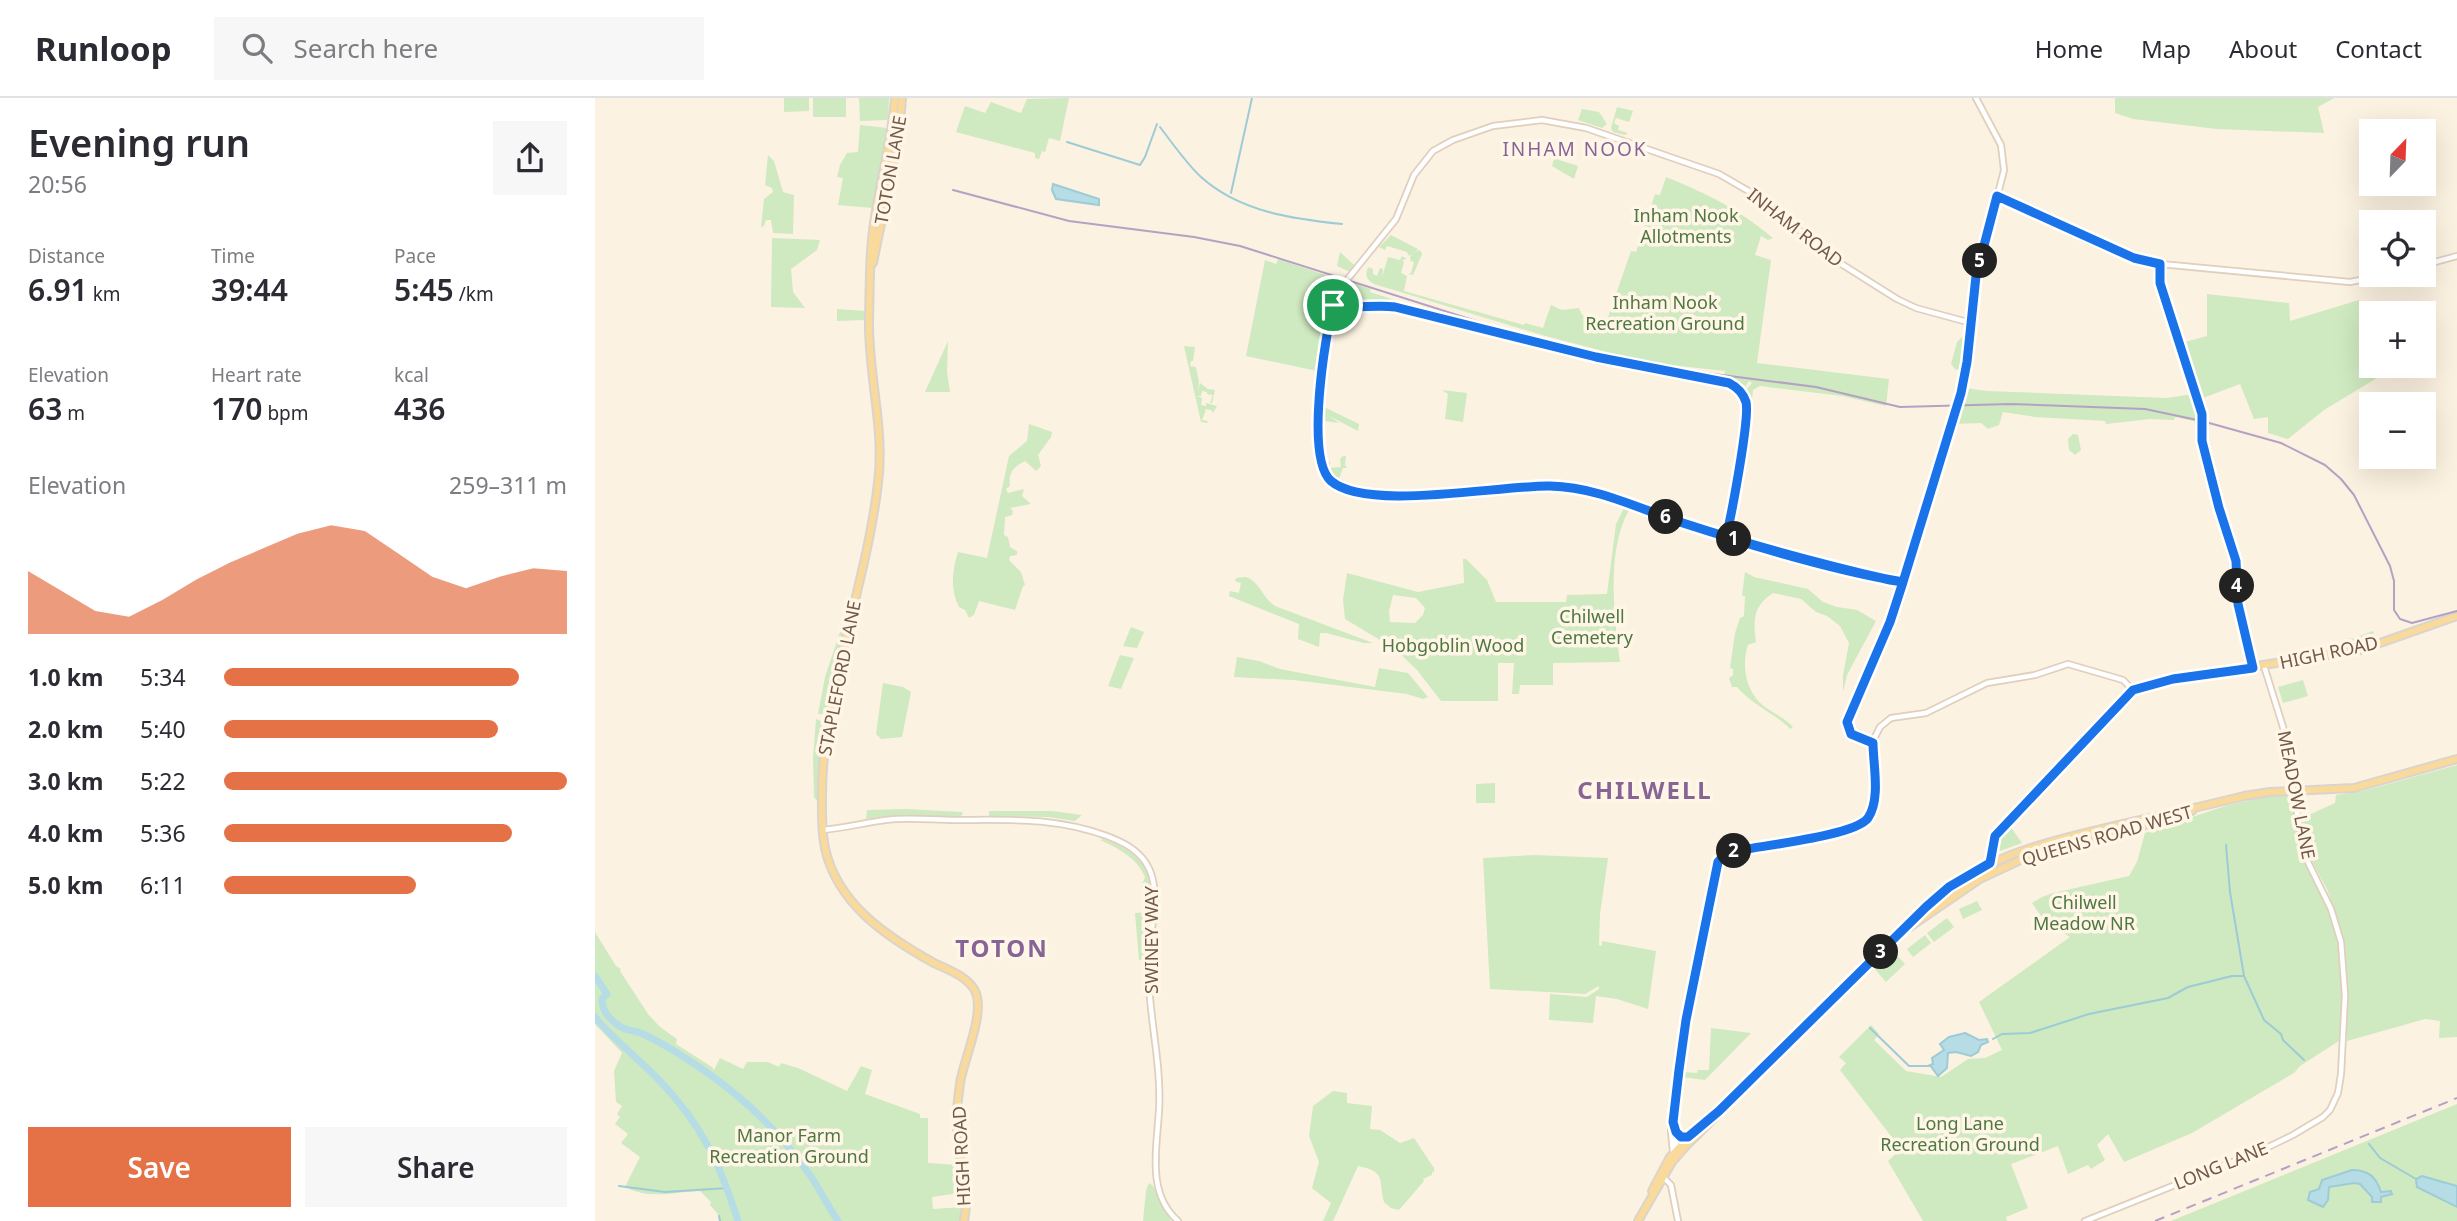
<!DOCTYPE html>
<html lang="en">
<head>
<meta charset="utf-8">
<style>
	:root { --surface:#fff; --page:#f7f7f7; --text:#2b2b33; --muted:#7c7c81; --line:#e1e1e2; --accent:#e57147 }
	body { margin:0; font-family:"Noto Sans",sans-serif; background:var(--page); color:var(--text); height:100vh; display:flex; flex-direction:column; font-size:26px; white-space:nowrap }
	* { box-sizing:border-box; margin:0 }
	p { font-size:23px; color:var(--muted) }
	.icon { flex:none; width:38px; height:38px; fill:none; stroke:currentColor; stroke-width:2; stroke-linecap:round; stroke-linejoin:round }
	.map { position:relative; flex:1; overflow:hidden }
	.drawer { display:flex; flex-direction:column; background:var(--surface); width:595px }
	.drawer>* { flex:none }
	.needle { width:46px; rotate:23deg }
	.fabs { position:absolute; left:1764px; top:21px; display:grid; gap:14px }
	.fabs a { display:grid; place-items:center; width:77px; height:77px; border-radius:0px; background:var(--surface); box-shadow:0 7px 28px #0002; font-size:35px }
	.pin { position:absolute; display:grid; place-items:center; width:60px; height:60px; color:#fff; margin:-30px; border:4px solid #fff; border-radius:50%; box-shadow:0 2px 7px #0007 }
	.km { position:absolute; width:35px; height:35px; margin:-18px; border-radius:50%; background:#222; color:#fff; font-size:19px; line-height:35px; text-align:center }
	.round { display:grid; place-items:center; flex:none; width:74px; height:74px; border-radius:0px; background:var(--page) }
	.headline { display:flex; align-items:center; justify-content:space-between; height:119px; padding:0 28px }
	h1 { font-size:38px; font-weight:600; line-height:52px }
	.metrics { display:grid; grid-template-columns:repeat(3,1fr); gap:10px; height:119px; padding:7px 28px }
	.metrics div { display:grid; align-content:center }
	.metrics b { font-size:30px; font-weight:600 }
	.metrics small { font-size:19px; font-weight:400 }
	.metrics p { font-size:19px }
	.chart { height:196px; padding:14px 28px }
	.chart p { display:flex; justify-content:space-between }
	.chart svg { width:100%; height:126px; margin-top:7px; fill:var(--accent); opacity:.7 }
	.action { display:flex; gap:14px; margin-top:auto; padding:14px 28px }
	.action a { flex:1; height:80px; border-radius:0px; background:var(--accent); color:#fff; font-size:28px; font-weight:600; line-height:80px; text-align:center }
	.action a+a { background:var(--page); color:var(--text) }
	ul { padding:0 28px; list-style:none; font-size:23px }
	li { display:grid; grid-template-columns:112px 84px 1fr; align-items:center; height:52px }
	li i { height:18px; border-radius:9px; background:var(--accent) }
	header { display:flex; align-items:center; gap:42px; box-sizing:border-box; height:98px; padding:0 35px; background:var(--surface); border-bottom:2px solid var(--line) }
	header strong { font-size:33px }
	nav { display:flex; gap:38px; margin-inline-start:auto; font-size:24px }
	.search { width:490px; height:63px; background:var(--page); display:flex; align-items:center; gap:18px; box-sizing:border-box; padding:0 24px; border-radius:0px; color:var(--muted); font-size:26px }
	main { display:flex; flex:1; min-height:0 }
	.map>svg:first-child { display:block }
</style>
</head>
<body>
<header>
<strong>Runloop</strong>
<div class="search"><svg class="icon" aria-label="search" viewBox="0 0 24 24"><circle cx="10" cy="10" r="6"/><path d="M15 15l6 6"/></svg>Search here</div>
<nav><a>Home</a><a>Map</a><a>About</a><a>Contact</a></nav>
</header>
<main>
<section class="drawer">
<div class="headline"><div><h1>Evening run</h1><p>20:56</p></div><a class="round"><svg class="icon" aria-label="share" viewBox="0 0 24 24"><path d="M12 15V3M7 8l5-5 5 5M5 13v7h14v-7"/></svg></a></div>
<div class="metrics">
<div><p>Distance</p><b>6.91<small> km</small></b></div>
<div><p>Time</p><b>39:44</b></div>
<div><p>Pace</p><b>5:45<small> /km</small></b></div>
</div>
<div class="metrics">
<div><p>Elevation</p><b>63<small> m</small></b></div>
<div><p>Heart rate</p><b>170<small> bpm</small></b></div>
<div><p>kcal</p><b>436</b></div>
</div>
<div class="chart"><p><span>Elevation</span>259–311 m</p>
<svg viewBox="0 0 160 44" preserveAspectRatio="none"><path d="M0 44V22L10 29L20 36L30 38L40 32L50 25L60 19L70 14L80 9L90 6L100 8L110 16L120 24L130 28L140 24L150 21L160 22V44z"/></svg>
</div>
<ul>
<li><b>1.0 km</b>5:34<i style="width:86%"></i></li>
<li><b>2.0 km</b>5:40<i style="width:80%"></i></li>
<li><b>3.0 km</b>5:22<i style="width:100%"></i></li>
<li><b>4.0 km</b>5:36<i style="width:84%"></i></li>
<li><b>5.0 km</b>6:11<i style="width:56%"></i></li>
</ul>
<div class="action"><a>Save</a><a>Share</a></div>
</section>
<div class="map">
<svg width="1862" height="1123" viewBox="0 0 1862 1123">
	<rect width="100%" height="100%" fill="#fcf2e1"/>
	<!-- green -->
	<g fill="#cfe9c0" fill-rule="evenodd">
		<polygon points="189,0 214,0 214,13 189,14"/>
		<rect x="218" y="0" width="33" height="19"/>
		<polygon points="264,0 294,0 293,22 265,23"/>
		<polygon points="474,0 465,43 454,40 450,54 447,53 444,61 440,60 440,55 361,34 370,8 390,15 396,4 426,15 432,1"/>
		<polygon points="1520,0 1739,0 1723,9 1729,35 1622,31 1538,21 1520,15"/>
		<polygon points="1022,9 1038,13 1034,24 1021,20 1019,25 1024,28 1023,32 1033,35 1030,37 1018,34 1016,30"/>
		<polygon points="987,11 1004,14 1012,26 1007,30 983,22"/>
		<polygon points="265,27 292,30 277,110 243,107 248,80 242,79 245,67 252,55 263,54"/>
		<polygon points="173,57 179,63 188,94 199,97 198,136 178,135 176,122 171,122 169,128 166,129 169,101 178,94 177,90 170,87"/>
		<polygon points="960,58 964,59 964,62 983,68 979,81 957,68"/>
		<path d="M1071,79C1115,97 1141,110 1178,140L1173,142L1166,138L1160,157L1176,162L1162,265L1294,281L1291,308L1247,298L1165,288L1158,292L1156,313L1150,293L1157,285L1154,283L1148,292L1143,286L1129,281L1130,273L1066,266L1027,258L947,237L779,186C771,181 770,178 773,169L778,171V176L782,178L785,170L788,171L787,179L793,159L805,162L807,158L812,161L807,162L809,164L806,175L812,178L809,193L929,227L930,225L948,230L956,207L967,212L984,210L987,217L1011,225L1036,153L1041,154L1060,96L1065,97Z"/>
		<polygon points="796,137 823,151 820,154 825,152 827,156 818,177 813,176 816,175 819,164 816,163 815,159 818,156 814,158 812,154 792,148 790,152 784,149"/>
		<polygon points="177,140 225,142 222,152 196,171 198,194 210,210 176,209"/>
		<polygon points="745,154 760,168 755,174 742,168"/>
		<polygon points="683,161 748,183 744,187 734,182 730,188 739,194 731,217 722,273 651,258 670,162 681,166"/>
		<path d="M755,184L776,191L775,194L858,221C835,215 811,207 788,205C773,203 759,210 744,205V200Z"/>
		<polygon points="1612,196 1694,205 1695,223 1764,202 1776,234 1776,268 1790,268 1792,274 1729,312 1693,341 1673,335 1673,319 1659,321 1645,286 1608,300 1590,244 1612,238"/>
		<polygon points="242,211 271,213 271,222 242,223"/>
		<polygon points="1369,237 1372,237 1367,273 1360,271 1356,266 1362,244"/>
		<polygon points="353,243 352,274 355,294 330,294"/>
		<polygon points="589,248 600,249 598,263 596,263 595,268 601,269 604,284 603,294 605,285 613,291 620,292 617,305 615,305 618,297 612,296 612,294 607,293 606,298 602,298 607,300 606,307 611,308 611,305 622,308 618,315 616,312 611,311 607,322 613,323 612,325 606,324"/>
		<polygon points="1370,290 1391,293 1572,300 1598,296 1603,324 1580,319 1579,322 1555,321 1511,326 1510,323 1440,319 1408,314 1404,327 1393,331 1386,325 1359,326"/>
		<polygon points="847,292 872,295 868,324 850,321 853,296"/>
		<polygon points="729,309 764,326 763,333 734,318 744,325 729,323"/>
		<path d="M434,326L457,334L456,339L443,357L446,368L441,373L430,363C419,369 413,374 415,388L411,391L413,395L429,391L427,398L436,406L415,410L418,413L417,417L410,419L409,437L413,439L415,449L422,453V457L415,458L414,462L426,474L430,487L428,488L420,512L384,503L379,517L374,520L370,512L364,509C355,491 357,473 363,454L392,460L414,358L432,343Z"/>
		<polygon points="1478,336 1483,337 1486,352 1480,357 1474,352 1473,341"/>
		<polygon points="748,358 751,358 750,367 752,370 748,370 744,381 749,382 749,385 735,377 730,363 735,364 735,370 746,369 745,361"/>
		<path d="M1029,410L1034,412C1011,453 1019,518 1025,564L958,565V587H925L924,596H917L919,565H903V603H846L822,572L800,551L750,521L748,502L752,475L823,494L869,485L868,461H871L892,482L901,504H971L972,497L1012,496L1021,426ZM798,497L821,500L830,510L828,517L820,525L795,524L794,513Z"/>
		<path d="M1150,474L1159,479L1213,491L1228,504L1242,509L1262,512L1281,523L1252,577L1248,594V577L1254,545L1245,528L1232,518L1221,514L1206,501L1178,495C1158,508 1158,522 1161,544L1153,547C1146,568 1151,595 1170,609C1180,616 1190,620 1198,629L1195,631C1180,615 1158,608 1142,589H1137L1134,580L1138,577V571L1135,570L1140,535L1145,520L1149,518L1150,498H1147Z"/>
		<path d="M651,479C666,485 666,498 680,508L778,545H769L731,535H725L724,549L703,541L704,526L634,498L635,493L644,495L646,485L640,483L641,480Z"/>
		<polygon points="249,522 250,524 230,616 223,616 230,579"/>
		<polygon points="536,529 549,534 542,550 528,548"/>
		<polygon points="1778,533 1780,543 1753,549 1750,542 1753,540 1757,541"/>
		<polygon points="525,557 539,560 526,591 513,588"/>
		<polygon points="642,559 664,563 685,571 780,589 784,570 813,575 833,599 828,601 812,596 699,582 639,579"/>
		<polygon points="1708,582 1713,598 1688,605 1683,589"/>
		<polygon points="288,585 308,589 316,594 307,639 286,641 281,636"/>
		<polygon points="221,621 228,624 222,703 219,699 218,660"/>
		<polygon points="1508,629 1510,631 1434,712 1432,710"/>
		<polygon points="1862,667 1862,939 1844,940 1845,923 1830,921 1752,943 1751,870 1746,832 1732,791 1712,754 1707,720 1740,705 1741,697 1768,693"/>
		<polygon points="900,685 900,705 881,705 881,686"/>
		<path d="M1691,697L1698,704L1706,756L1739,826L1746,869L1747,941L1705,968L1699,975L1597,1035L1529,1064L1513,1036L1502,1047L1510,1062L1496,1071L1493,1067L1473,1076L1463,1048L1416,1066L1433,1110L1411,1119L1412,1123H1328L1293,1063L1306,1051L1245,972L1251,965L1244,959L1276,927L1284,936L1279,942L1311,973L1346,979L1373,961L1390,960L1407,952L1384,904L1475,839L1450,824L1437,805L1447,799L1458,795L1534,778L1542,764L1550,735C1597,721 1642,699 1691,697Z"/>
		<polygon points="311,711 367,714 368,716 366,718 290,718 271,721 272,712"/>
		<polygon points="394,713 457,713 487,717 480,723 453,719 394,718"/>
		<polygon points="1415,728 1427,745 1405,753 1401,749 1402,742"/>
		<polygon points="1529,730 1417,763 1344,803 1343,801 1379,776 1425,754"/>
		<path d="M508,741C544,754 560,770 555,811L548,801L552,794L546,789L550,779C542,760 523,750 505,742Z"/>
		<polygon points="939,757 1013,760 1005,816 1004,847 1007,848 1007,843 1061,853 1053,911 1022,901 1001,898 998,925 954,922 955,896 992,899 1004,891 1004,888 990,896 895,891 888,760"/>
		<polygon points="1382,803 1387,812 1368,821 1364,811"/>
		<polygon points="555,814 550,862 544,862 540,815"/>
		<polygon points="1352,820 1359,829 1339,844 1332,835"/>
		<path d="M0,834L21,868L26,871L25,873L53,916L65,929L82,941L81,946L117,969L119,972L125,960L148,971L152,964H173L184,969L186,965L203,970L252,993L266,968L277,972L270,996L325,1016V1020H333V1065L363,1067L368,1105L366,1106L364,1095L337,1099L338,1111L368,1109L364,1123H125L122,1115L115,1107L116,1104L105,1093C77,1094 55,1102 30,1089L45,1059L26,1045L33,1036L20,1026L25,1019L22,1016L27,1008L21,1004L19,973L27,955L0,926Z"/>
		<polygon points="1330,837 1336,845 1318,859 1312,851"/>
		<polygon points="1298,853 1310,866 1291,884 1279,870"/>
		<polygon points="1116,930 1156,935 1110,982 1087,979 1087,974 1102,975 1103,972 1114,972"/>
		<path d="M738,993L752,995V1005L777,1008L775,1031L785,1032L805,1045L819,1040L839,1070V1075L837,1073V1077L828,1081L829,1083L804,1112L796,1110L789,1104C783,1081 792,1074 763,1068L738,1123H728L736,1105L717,1090L724,1064L714,1038L718,1008Z"/>
		<polygon points="1862,1006 1862,1123 1576,1123"/>
		<polygon points="554,1085 558,1088 576,1123 548,1123 551,1093"/>
	</g>
	<!-- water -->
	<g fill="#b6dce5" stroke="#9dcbd6" stroke-width="2">
		<polygon points="458,86 504,101 504,107 461,101 457,92"/>
		<polygon points="1370,935 1384,942 1392,941 1393,944 1386,947 1383,954 1376,958 1361,954 1353,955 1352,970 1343,978 1335,967 1338,966 1337,960 1349,952 1345,946 1354,939"/>
		<path d="M1757,1072C1774,1072 1781,1079 1786,1094L1796,1093L1797,1096L1786,1099V1104H1777V1099L1765,1086L1759,1085L1734,1089L1733,1102L1728,1109L1713,1102L1715,1094L1724,1091L1727,1082Z"/>
		<polygon points="1827,1078 1862,1088 1862,1109 1822,1089 1821,1081"/>
	</g>
	<g fill="none" stroke-linecap="round" stroke-linejoin="round">
		<!-- stream -->
		<g stroke="#9dcbd6" stroke-width="2">
			<path d="M565,29C578,46 591,65 606,79C645,114 698,121 747,126"/>
			<polyline points="472,44 545,67 550,59 562,26"/>
			<polyline points="636,95 657,0"/>
			<polyline points="1631,747 1635,794 1649,878 1669,922 1686,936 1688,942 1709,962"/>
			<polyline points="1275,930 1314,968 1335,968"/>
			<polyline points="1398,941 1407,936 1435,935 1494,916 1573,900 1593,889 1637,878 1649,878"/>
			<polyline points="1774,1046 1785,1060 1821,1081"/>
			<polyline points="24,1088 70,1094 133,1090"/>
			<polyline points="124,1118 125,1123"/>
		</g>
		<!-- river -->
		<g stroke="#b6dce5" stroke-width="7">
			<path d="M0,878L12,896L7,901C7,912 14,921 23,927C30,933 40,932 48,936C68,945 86,957 104,969C146,997 182,1031 212,1073C224,1089 232,1107 243,1123"/>
			<path d="M0,919C19,942 44,961 65,983C107,1027 125,1066 143,1123"/>
		</g>
		<defs>
			<g id="minor">
				<path d="M1402,98C1451,120 1503,153 1555,165L1755,184L1791,177"/>
				<polyline points="1565,166 1565,185 1607,316 1607,343 1624,410 1641,463 1642,500 1658,569"/>
				<polyline points="1829,167 1862,158"/>
				<path d="M738,207C760,212 780,206 803,210L1001,259L1131,284C1145,290 1151,299 1152,314L1131,439"/>
				<path d="M1308,484C1233,471 1160,449 1088,425C1045,411 1006,391 961,388C909,385 775,415 736,383C730,378 726,369 724,360C719,323 726,226 743,193L801,121L819,77L838,53L858,42L898,28L947,22L991,30L1124,76L1169,102L1237,160L1302,201L1321,210L1376,225"/>
				<path d="M1278,645C1266,641 1254,639 1252,624L1300,511L1365,299L1372,264L1382,179L1409,72L1406,47L1381,0"/>
				<path d="M227,732C249,730 269,725 290,722C313,719 337,722 360,722C415,722 458,719 512,738C527,744 541,750 551,765C568,791 555,829 554,858C551,910 567,961 564,1012C562,1049 551,1095 583,1123"/>
				<polyline points="1078,1032 1082,1051"/>
				<polyline points="1080,1032 1086,1039 1093,1039"/>
				<polyline points="1078,1054 1076,1033 1092,922 1122,767 1127,758 1134,754 1245,734 1270,722 1277,710 1279,701 1281,670 1279,641 1285,629 1296,620 1331,615 1392,585 1440,577 1473,566 1528,582 1538,592"/>
				<polyline points="1068,1079 1076,1087 1083,1123"/>
				<polyline points="1490,1123 1665,1053 1698,1037 1728,1019 1735,1012 1743,995 1746,976 1750,897 1746,844 1736,811 1709,756 1688,629 1669,568"/>
			</g>
			<g id="major">
				<path d="M300,0C297,41 286,79 280,119C274,153 275,188 274,222C273,277 290,330 283,385C271,490 228,589 227,695C227,713 226,732 230,750C242,806 292,839 339,865C352,871 371,878 379,891C392,912 369,960 365,985C362,1004 361,1025 363,1045C366,1072 375,1096 369,1123"/>
				<polyline points="278,165 304,37 307,0"/>
				<polyline points="1395,765 1397,746 1402,736 1538,592 1578,581 1765,552 1862,518"/>
				<polyline points="1315,829 1385,781 1432,759 1469,746 1537,731 1597,713"/>
				<polyline points="1057,1093 1075,1059 1101,1032"/>
				<path d="M1043,1123L1077,1064L1091,1048L1331,809C1387,761 1437,747 1506,731C1554,720 1602,710 1649,698L1675,694L1759,690L1862,661"/>
			</g>
		</defs>
		<!-- minor casing -->
		<use href="#minor" stroke="#e0cfbd" stroke-width="8"/>
		<!-- major casing -->
		<use href="#major" stroke="#dad4cf" stroke-width="10"/>
		<!-- minor -->
		<use href="#minor" stroke="#fff" stroke-width="4.5"/>
		<!-- major -->
		<use href="#major" stroke="#fada9a" stroke-width="6"/>
		<!-- tram -->
		<polyline stroke="#b5a1c4" stroke-width="2" points="358,92 474,123 599,139 645,148 922,236 1065,269 1221,289 1305,309 1416,306 1550,311 1607,323 1686,345 1730,367 1746,381 1759,397 1795,468 1799,483 1799,512 1805,521 1817,525 1862,513"/>
		<!-- rail -->
		<polyline stroke="#b5a1c4" stroke-width="2" stroke-dasharray="10 7" stroke-linecap="butt" points="1560,1123 1862,1000"/>
	</g>
	<g fill="none" stroke-linecap="round" stroke-linejoin="round">
		<defs>
			<path id="route" d="M738,207C759,212 778,206 800,209L1001,259L1134,285C1142,289 1148,295 1151,304C1155,320 1136,419 1131,439C1189,457 1248,474 1308,484L1295,524L1252,624L1256,636L1278,645C1278,666 1286,701 1273,720C1259,739 1159,748 1131,755L1123,764L1091,922L1084,972L1078,1024L1081,1034L1086,1039H1093L1124,1013L1331,809L1354,789L1395,765L1400,738L1538,592L1578,581L1658,570L1643,506L1641,463L1624,410L1607,343V316L1565,185V166L1539,160L1402,98L1381,178L1372,264L1366,295L1308,484L1295,482C1226,466 1159,448 1091,426C1046,412 1004,389 955,388C905,387 772,414 736,383C710,360 730,240 738,207"/>
		</defs>
		<!-- route casing -->
		<use href="#route" stroke="#fff" stroke-width="14"/>
		<!-- route -->
		<use href="#route" stroke="#1a73e8" stroke-width="9"/>
	</g>
	<g text-anchor="middle" stroke-width="7" stroke-linejoin="round" paint-order="stroke">
		<!-- street labels -->
		<g font-size="18" fill="#725948" stroke="#fff6e7">
			<text transform="translate(296 72) rotate(-80)" y="6">TOTON LANE</text>
			<text transform="translate(1200 130) rotate(38)" y="6">INHAM ROAD</text>
			<text transform="translate(1734 555) rotate(-12)" y="6">HIGH ROAD</text>
			<text transform="translate(245 580) rotate(-79)" y="6">STAPLEFORD LANE</text>
			<text transform="translate(1701 697) rotate(79)" y="6">MEADOW LANE</text>
			<text transform="translate(1512 738) rotate(-16)" y="6">QUEENS ROAD WEST</text>
			<text transform="translate(557 842) rotate(-90)" y="6">SWINEY WAY</text>
			<text transform="translate(367 1058) rotate(-93)" y="6">HIGH ROAD</text>
			<text transform="translate(1626 1068) rotate(-22)" y="6">LONG LANE</text>
		</g>
		<!-- park labels -->
		<g font-size="18" fill="#4f7841" stroke="#fff6e7">
			<text x="1091" y="124">Inham Nook<tspan x="1091" dy="21">Allotments</tspan></text>
			<text x="1070" y="211">Inham Nook<tspan x="1070" dy="21">Recreation Ground</tspan></text>
			<text x="997" y="525">Chilwell<tspan x="997" dy="21">Cemetery</tspan></text>
			<text x="858" y="554">Hobgoblin Wood</text>
			<text x="1489" y="811">Chilwell<tspan x="1489" dy="21">Meadow NR</tspan></text>
			<text x="1365" y="1032">Long Lane<tspan x="1365" dy="21">Recreation Ground</tspan></text>
			<text x="194" y="1044">Manor Farm<tspan x="194" dy="21">Recreation Ground</tspan></text>
		</g>
		<!-- neighbourhood labels -->
		<g font-size="19" letter-spacing="2" fill="#876496" stroke="#fff6e7">
			<text x="980" y="58">INHAM NOOK</text>
		</g>
		<!-- district labels -->
		<g font-size="24" font-weight="bold" letter-spacing="2" fill="#876496" stroke="#fff6e7">
			<text x="1050" y="701">CHILWELL</text>
			<text x="407" y="859">TOTON</text>
		</g>
	</g>
</svg>
<div class="fabs">
<a><svg class="needle" viewBox="-14 -14 28 28"><path d="M0-13l5 13h-10z" fill="#e53935"/><path d="M0 13l5-13h-10z" fill="#7c7c81"/></svg></a>
<a><svg class="icon" aria-label="locate" viewBox="0 0 24 24"><circle cx="12" cy="12" r="6"/><path d="M12 2v4M12 18v4M2 12h4M18 12h4"/></svg></a>
<a>+</a>
<a>−</a>
</div>
<div class="pin" style="left:738px;top:207px;background:#1e9e55"><svg class="icon" aria-label="arrive" viewBox="0 0 24 24"><path d="M6 21V4h12l-3 4 3 4H6"/></svg></div>
<b class="km" style="left:1139px;top:441px">1</b>
<b class="km" style="left:1139px;top:753px">2</b>
<b class="km" style="left:1286px;top:854px">3</b>
<b class="km" style="left:1642px;top:488px">4</b>
<b class="km" style="left:1385px;top:163px">5</b>
<b class="km" style="left:1071px;top:419px">6</b>
</div>
</main>
</body>
</html>
